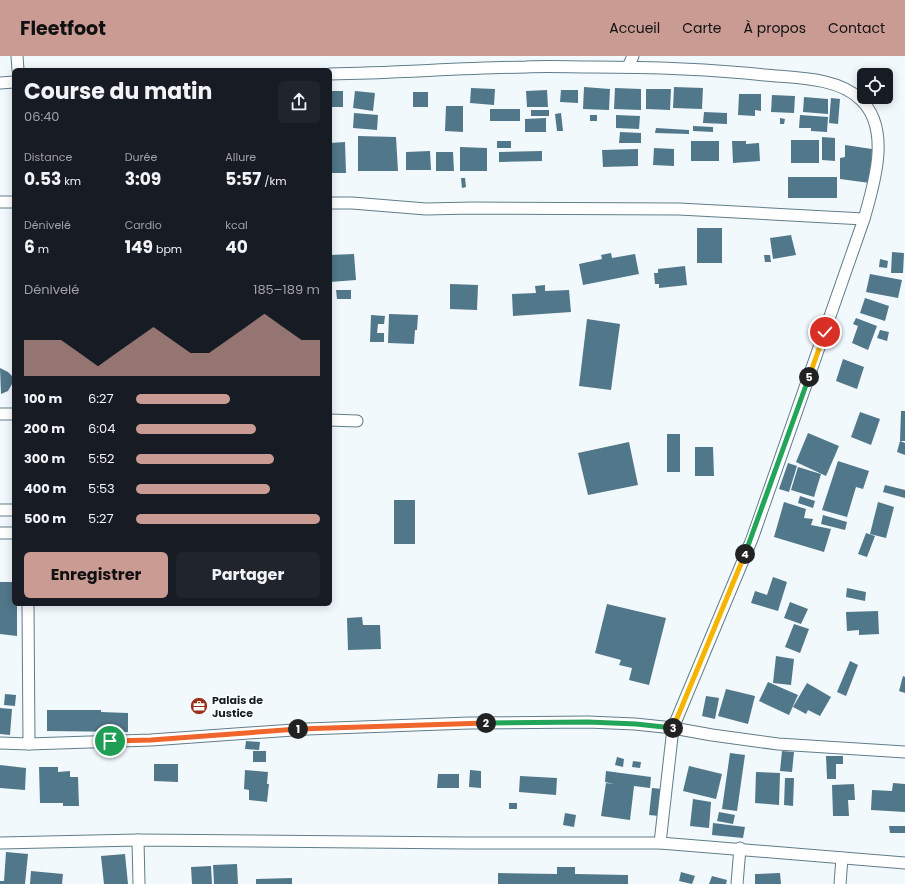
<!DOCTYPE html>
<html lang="fr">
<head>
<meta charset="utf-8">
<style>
	:root { --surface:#171b24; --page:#20242c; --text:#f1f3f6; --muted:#9ea1a6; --accent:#c99b93 }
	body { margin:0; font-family:Poppins,sans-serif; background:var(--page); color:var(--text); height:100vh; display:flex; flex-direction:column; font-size:15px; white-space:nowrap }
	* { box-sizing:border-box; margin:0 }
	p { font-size:13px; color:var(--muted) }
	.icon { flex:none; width:22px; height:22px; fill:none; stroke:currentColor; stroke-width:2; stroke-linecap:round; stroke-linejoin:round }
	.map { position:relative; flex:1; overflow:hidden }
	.side { position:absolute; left:12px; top:12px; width:320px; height:538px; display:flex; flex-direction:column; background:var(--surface); border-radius:6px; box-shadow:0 2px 10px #0003 }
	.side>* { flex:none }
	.controls { position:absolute; left:857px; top:12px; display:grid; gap:8px }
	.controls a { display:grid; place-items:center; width:36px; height:36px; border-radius:6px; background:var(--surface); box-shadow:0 2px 10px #0003; font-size:20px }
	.pin { position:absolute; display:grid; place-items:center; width:34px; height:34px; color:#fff; margin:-17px; border:2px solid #fff; border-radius:50%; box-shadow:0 1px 4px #0007 }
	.km { position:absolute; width:20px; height:20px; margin:-10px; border-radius:50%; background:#222; color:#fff; font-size:11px; line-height:20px; text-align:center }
	.round { display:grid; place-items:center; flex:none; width:42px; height:42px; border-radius:6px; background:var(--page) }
	.summary { display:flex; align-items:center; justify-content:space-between; height:68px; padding:0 12px }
	h1 { font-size:22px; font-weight:700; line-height:30px }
	.metrics { display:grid; grid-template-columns:repeat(3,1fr); gap:6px; height:68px; padding:4px 12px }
	.metrics div { display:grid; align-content:center }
	.metrics b { font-size:17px; font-weight:700 }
	.metrics small { font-size:11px; font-weight:400 }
	.metrics p { font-size:11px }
	.chart { height:112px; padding:8px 12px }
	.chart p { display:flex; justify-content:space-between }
	.chart svg { width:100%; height:72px; margin-top:4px; fill:var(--accent); opacity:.7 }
	.button { display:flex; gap:8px; margin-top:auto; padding:8px 12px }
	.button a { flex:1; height:46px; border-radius:6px; background:var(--accent); color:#111; font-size:16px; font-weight:700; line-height:46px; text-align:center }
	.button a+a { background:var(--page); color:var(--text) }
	ul { padding:0 12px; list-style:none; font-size:13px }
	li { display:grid; grid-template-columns:64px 48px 1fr; align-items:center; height:30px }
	li i { height:10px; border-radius:5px; background:var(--accent) }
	header { display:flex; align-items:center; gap:24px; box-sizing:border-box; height:56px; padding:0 20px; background:var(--accent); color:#111 }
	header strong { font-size:19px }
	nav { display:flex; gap:22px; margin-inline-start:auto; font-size:14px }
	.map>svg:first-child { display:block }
</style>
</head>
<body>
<header>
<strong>Fleetfoot</strong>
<nav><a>Accueil</a><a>Carte</a><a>À propos</a><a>Contact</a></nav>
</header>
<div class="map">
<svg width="905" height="828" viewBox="0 0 905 828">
	<rect width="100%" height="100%" fill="#f2f9fc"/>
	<!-- building -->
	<g fill="#51778a">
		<polygon points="584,31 610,33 609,54 583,53"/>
		<polygon points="674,31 703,32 702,53 673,52"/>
		<polygon points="471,32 495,33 494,49 470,47"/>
		<polygon points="615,32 641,33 641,54 614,53"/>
		<polygon points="646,33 671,33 670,54 646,53"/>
		<polygon points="547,34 548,51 527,51 526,35"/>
		<polygon points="561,34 578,34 578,47 560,46"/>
		<rect x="330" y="35" width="13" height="16"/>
		<polygon points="355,35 375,37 373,55 353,52"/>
		<rect x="413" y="36" width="15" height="15"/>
		<polygon points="739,38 761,38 761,55 755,54 755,60 738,59"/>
		<polygon points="772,39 795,40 794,57 771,56"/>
		<polygon points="804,41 828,43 828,58 803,56"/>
		<polygon points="831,42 840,43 838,68 829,67"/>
		<polygon points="446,50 463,50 463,76 445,75"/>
		<rect x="490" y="53" width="30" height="12"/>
		<rect x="531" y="54" width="18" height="6"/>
		<polygon points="704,56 727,57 727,68 703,67"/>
		<polygon points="354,57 378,59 377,74 353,72"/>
		<polygon points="561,57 563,75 557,75 555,58"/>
		<rect x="590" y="59" width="7" height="6"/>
		<polygon points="616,59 640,60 639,73 616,72"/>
		<polygon points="800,59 828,61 827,76 811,75 811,72 799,72"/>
		<polygon points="546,62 546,76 525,76 525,63"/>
		<polygon points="780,62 785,63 784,68 780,68"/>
		<polygon points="693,70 713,71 713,76 693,75"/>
		<polygon points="656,72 689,74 689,78 655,77"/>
		<polygon points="620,76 641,77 641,87 619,87"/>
		<polygon points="358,80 396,81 398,115 358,115"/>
		<polygon points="822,81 835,82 835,105 822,104"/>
		<rect x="791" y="84" width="28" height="23"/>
		<rect x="497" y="85" width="14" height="7"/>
		<rect x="691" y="85" width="28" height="20"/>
		<polygon points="732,85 746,85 746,88 759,87 760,105 733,107"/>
		<polygon points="345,86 346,117 330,117 330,87"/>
		<polygon points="845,89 872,93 870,127 840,123 840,102 845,101"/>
		<polygon points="460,91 487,92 487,115 460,115"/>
		<polygon points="654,92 674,93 674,110 653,109"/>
		<polygon points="638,93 638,110 603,111 602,94"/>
		<polygon points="430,95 431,114 406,114 406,96"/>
		<polygon points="542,95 542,105 499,106 499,96"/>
		<polygon points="436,96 453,96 454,115 436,115"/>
		<rect x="788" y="121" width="49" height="21"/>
		<polygon points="461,122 465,122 466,131 462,132"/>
		<rect x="697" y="172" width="25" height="35"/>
		<polygon points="791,179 796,199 773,203 770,182"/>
		<polygon points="892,196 904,197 903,217 891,217"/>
		<polygon points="611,197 612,202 635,198 639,218 583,229 579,208 602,203 601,199"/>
		<polygon points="354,198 356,224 330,226 330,199"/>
		<polygon points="764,199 770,199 771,206 765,206"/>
		<polygon points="880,203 888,205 887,212 879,211"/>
		<polygon points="685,210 687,229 659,232 659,228 655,228 654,217 658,217 658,213"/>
		<polygon points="870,218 902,224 898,242 866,236"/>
		<polygon points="450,228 478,229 477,254 450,253"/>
		<polygon points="545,229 545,235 569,234 571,256 513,260 512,238 536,237 535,230"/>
		<polygon points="336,234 351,234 351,243 337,243"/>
		<polygon points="865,242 889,250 885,265 860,257"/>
		<polygon points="389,258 418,259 417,274 415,274 414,288 388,287"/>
		<polygon points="371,259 385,260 384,268 378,268 377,277 384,277 384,286 370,286"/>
		<polygon points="856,262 877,270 868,294 852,287 858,270 853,268"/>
		<polygon points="587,263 620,268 611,334 579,330"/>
		<polygon points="880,274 889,276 887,285 877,282"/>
		<polygon points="843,303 864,311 857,333 836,325"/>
		<polygon points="0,312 8,316 12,320 12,328 8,335 1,338"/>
		<polygon points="901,355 905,355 905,385 900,385"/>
		<polygon points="860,356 880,363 871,389 851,381"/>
		<polygon points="808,377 839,390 826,420 796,406"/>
		<rect x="667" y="378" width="13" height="38"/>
		<polygon points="900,385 905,387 905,399 897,396"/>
		<polygon points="629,386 638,429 588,439 578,397"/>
		<polygon points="695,391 713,391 714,420 695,420"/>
		<polygon points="838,405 869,415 863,433 856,431 847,461 822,454"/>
		<polygon points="788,407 797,410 789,436 779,433"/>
		<polygon points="798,411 821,418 814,441 791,434"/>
		<polygon points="885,429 905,434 905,442 883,436"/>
		<polygon points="800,440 815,445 813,452 798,447"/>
		<rect x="394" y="444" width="21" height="44"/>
		<polygon points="784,446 806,453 804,462 813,463 811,469 831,473 824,496 774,481"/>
		<polygon points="878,446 894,451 886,482 870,478"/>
		<polygon points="823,459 847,466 845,474 821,468"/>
		<polygon points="866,477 875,480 867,501 858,498"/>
		<polygon points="773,521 787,526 778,555 751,547 755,535 767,539"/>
		<polygon points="0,526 14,526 14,548 17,548 17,580 0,578"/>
		<polygon points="847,532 866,536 865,545 846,541"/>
		<polygon points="790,546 808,553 801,568 784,562"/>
		<polygon points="607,548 666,562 649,629 629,624 632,612 619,609 621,604 595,597"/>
		<polygon points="878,555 879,578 859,579 859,574 847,575 846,556"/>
		<polygon points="362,561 363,569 380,569 381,593 348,594 347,562"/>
		<polygon points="794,568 809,573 800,597 785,591"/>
		<polygon points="776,600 794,603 791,629 773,627"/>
		<polygon points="850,605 858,609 846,640 837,636"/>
		<polygon points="903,620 905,621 905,637 899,635"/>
		<polygon points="768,626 798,639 789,659 759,645"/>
		<polygon points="807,627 831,641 820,660 808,654 806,658 793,651"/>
		<polygon points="726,633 755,640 748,668 718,660"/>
		<polygon points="5,638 16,639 15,650 4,649"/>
		<polygon points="706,640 719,642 715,663 702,660"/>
		<polygon points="0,652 12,653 10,679 0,678"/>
		<polygon points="47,654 101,654 101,656 128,657 128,676 47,675"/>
		<polygon points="246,685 260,686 259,694 245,693"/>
		<rect x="253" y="695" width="13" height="11"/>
		<polygon points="782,695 794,696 792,716 780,715"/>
		<polygon points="730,697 745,699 737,755 722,753"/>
		<polygon points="826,700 843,700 843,708 836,708 836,723 827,723"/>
		<polygon points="617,701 624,703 623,711 615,709"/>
		<polygon points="633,705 641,706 640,712 632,711"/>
		<polygon points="154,708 178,708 178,726 154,725"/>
		<polygon points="0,709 26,712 25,734 0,732"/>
		<polygon points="689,710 722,718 716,743 683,735"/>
		<polygon points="39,711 58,711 58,716 70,715 70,721 78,721 79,750 63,750 63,747 40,747"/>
		<polygon points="245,714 268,716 267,728 269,728 267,746 249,744 249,734 244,733"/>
		<polygon points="470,714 481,715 481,732 469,731"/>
		<polygon points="606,715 651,721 650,732 634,730 630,764 601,760 606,727 614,728 605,726"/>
		<polygon points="756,716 780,717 779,749 755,747"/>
		<polygon points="438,718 459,718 459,732 437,732"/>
		<polygon points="520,720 557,722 556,739 519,736"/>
		<polygon points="785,722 794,722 793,750 784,749"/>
		<polygon points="893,727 905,728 905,756 871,754 872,734 892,735"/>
		<polygon points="854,728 855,744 848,744 849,760 833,760 832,729"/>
		<polygon points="652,732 662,733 659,760 649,759"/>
		<polygon points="693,743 711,746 709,772 690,770"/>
		<rect x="509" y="747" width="8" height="6"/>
		<polygon points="719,756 735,759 733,768 717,765"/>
		<polygon points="565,757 576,759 574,771 563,769"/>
		<polygon points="713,767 745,771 743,782 712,779"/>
		<polygon points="889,770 905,770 905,777 890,777"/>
		<polygon points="6,796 28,798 25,828 0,828 0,825 4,825"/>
		<polygon points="125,798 128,828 104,828 101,800"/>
		<polygon points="237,808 238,828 214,828 213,809"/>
		<polygon points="211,810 212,828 192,828 191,811"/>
		<polygon points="557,811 575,811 575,818 628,819 628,828 498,828 498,817 557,818"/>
		<polygon points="31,815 63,818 62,828 30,828"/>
		<polygon points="681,816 695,820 692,828 679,825"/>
		<polygon points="780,817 781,828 755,828 755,818"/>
		<polygon points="712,820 727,824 726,828 709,828"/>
		<polygon points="292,822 292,828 256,828 256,823"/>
	</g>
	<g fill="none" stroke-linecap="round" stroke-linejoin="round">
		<defs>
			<g id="street">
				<polyline points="17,0 18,14"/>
				<polyline points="628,11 633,0"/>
				<polyline points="0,27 14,26"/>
				<polyline points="0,146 14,146"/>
				<polyline points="330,147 352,147 426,153 472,152 679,153 864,163"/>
				<polyline points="0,358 14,358"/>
				<polyline points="330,364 357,365"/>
				<polyline points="0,454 14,454"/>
				<polyline points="0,477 14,477"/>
				<polyline points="0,687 29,688 28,548"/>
				<polyline points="29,688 151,684 307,673 469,667 588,666 635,668 673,672 712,679 778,688 905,696"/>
				<polyline points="138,784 139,828"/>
				<path d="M0,787L138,784L466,787H660L673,672L752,483L864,163C874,128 892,72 860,43C837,21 795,22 765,19C708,13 650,11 592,11C570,11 548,10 526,11C461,12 395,17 330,18"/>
				<polyline points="660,787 905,807"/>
				<polyline points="737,828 740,792"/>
				<polyline points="840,828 842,802"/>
			</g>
		</defs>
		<!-- street casing -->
		<use href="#street" stroke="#607d8b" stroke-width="13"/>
		<!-- street -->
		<use href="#street" stroke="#fff" stroke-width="11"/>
	</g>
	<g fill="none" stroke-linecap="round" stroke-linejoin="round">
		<defs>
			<polyline id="split-1" points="110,685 151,684 298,673"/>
			<polyline id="split-2" points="298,673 486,667"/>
			<polyline id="split-3" points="486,667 588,666 636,668 673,672"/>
			<polyline id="split-4" points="673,672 745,498"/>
			<polyline id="split-5" points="745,498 809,321"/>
			<polyline id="split-6" points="809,321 825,276"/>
		</defs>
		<!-- split-1 casing -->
		<use href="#split-1" stroke="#fff" stroke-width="8"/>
		<!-- split-2 casing -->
		<use href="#split-2" stroke="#fff" stroke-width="8"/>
		<!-- split-3 casing -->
		<use href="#split-3" stroke="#fff" stroke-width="8"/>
		<!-- split-4 casing -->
		<use href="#split-4" stroke="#fff" stroke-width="8"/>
		<!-- split-5 casing -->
		<use href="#split-5" stroke="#fff" stroke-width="8"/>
		<!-- split-6 casing -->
		<use href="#split-6" stroke="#fff" stroke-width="8"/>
		<!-- split-1 -->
		<use href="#split-1" stroke="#f0652b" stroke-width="5"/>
		<!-- split-2 -->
		<use href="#split-2" stroke="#f0652b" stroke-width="5"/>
		<!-- split-3 -->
		<use href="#split-3" stroke="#22a559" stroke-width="5"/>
		<!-- split-4 -->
		<use href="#split-4" stroke="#f5b400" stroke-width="5"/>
		<!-- split-5 -->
		<use href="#split-5" stroke="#22a559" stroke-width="5"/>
		<!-- split-6 -->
		<use href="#split-6" stroke="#f5b400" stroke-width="5"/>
	</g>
	<!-- icons -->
	<defs>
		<symbol id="office-disc" viewBox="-11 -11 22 22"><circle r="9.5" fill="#982f1b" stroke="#fff"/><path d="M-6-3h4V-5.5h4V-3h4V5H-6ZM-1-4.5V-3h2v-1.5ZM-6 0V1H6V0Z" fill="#fff"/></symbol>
	</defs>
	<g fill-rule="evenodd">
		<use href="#office-disc" x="189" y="640" width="20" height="20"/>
	</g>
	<g text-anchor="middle" stroke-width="3" stroke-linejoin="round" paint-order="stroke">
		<!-- poi labels -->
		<g font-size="11" font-weight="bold" fill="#141f25" stroke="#fff" text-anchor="start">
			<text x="212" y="648">Palais de<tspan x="212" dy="13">Justice</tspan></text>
		</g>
	</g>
</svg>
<div class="controls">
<a><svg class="icon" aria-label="locate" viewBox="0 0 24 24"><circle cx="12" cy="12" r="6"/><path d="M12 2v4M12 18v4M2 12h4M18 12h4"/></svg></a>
</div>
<div class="pin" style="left:110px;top:685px;background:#1e9e55"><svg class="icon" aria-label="arrive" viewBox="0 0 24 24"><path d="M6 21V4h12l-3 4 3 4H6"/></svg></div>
<div class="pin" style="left:825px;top:276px;background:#d93025"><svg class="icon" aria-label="check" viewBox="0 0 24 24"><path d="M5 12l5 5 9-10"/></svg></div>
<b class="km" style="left:298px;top:673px">1</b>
<b class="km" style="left:486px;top:667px">2</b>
<b class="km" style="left:673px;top:672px">3</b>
<b class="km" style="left:745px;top:498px">4</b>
<b class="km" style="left:809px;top:321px">5</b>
<section class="side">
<div class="summary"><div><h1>Course du matin</h1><p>06:40</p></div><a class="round"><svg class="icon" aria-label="share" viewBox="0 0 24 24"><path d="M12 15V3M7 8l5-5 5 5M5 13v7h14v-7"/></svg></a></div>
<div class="metrics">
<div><p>Distance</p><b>0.53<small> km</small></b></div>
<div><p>Durée</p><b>3:09</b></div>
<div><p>Allure</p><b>5:57<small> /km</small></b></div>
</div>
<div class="metrics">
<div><p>Dénivelé</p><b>6<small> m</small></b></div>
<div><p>Cardio</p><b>149<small> bpm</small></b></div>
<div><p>kcal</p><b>40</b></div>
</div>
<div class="chart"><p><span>Dénivelé</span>185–189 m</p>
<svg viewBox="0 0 160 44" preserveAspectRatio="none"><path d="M0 44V22L10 22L20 22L30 30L40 38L50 30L60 22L70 14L80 22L90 30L100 30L110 22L120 14L130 6L140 14L150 22L160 22V44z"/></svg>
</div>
<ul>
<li><b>100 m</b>6:27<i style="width:51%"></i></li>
<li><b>200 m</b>6:04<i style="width:65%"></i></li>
<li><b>300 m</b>5:52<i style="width:75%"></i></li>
<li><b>400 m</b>5:53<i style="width:73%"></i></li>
<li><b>500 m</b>5:27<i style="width:100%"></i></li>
</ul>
<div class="button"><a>Enregistrer</a><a>Partager</a></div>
</section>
</div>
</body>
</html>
